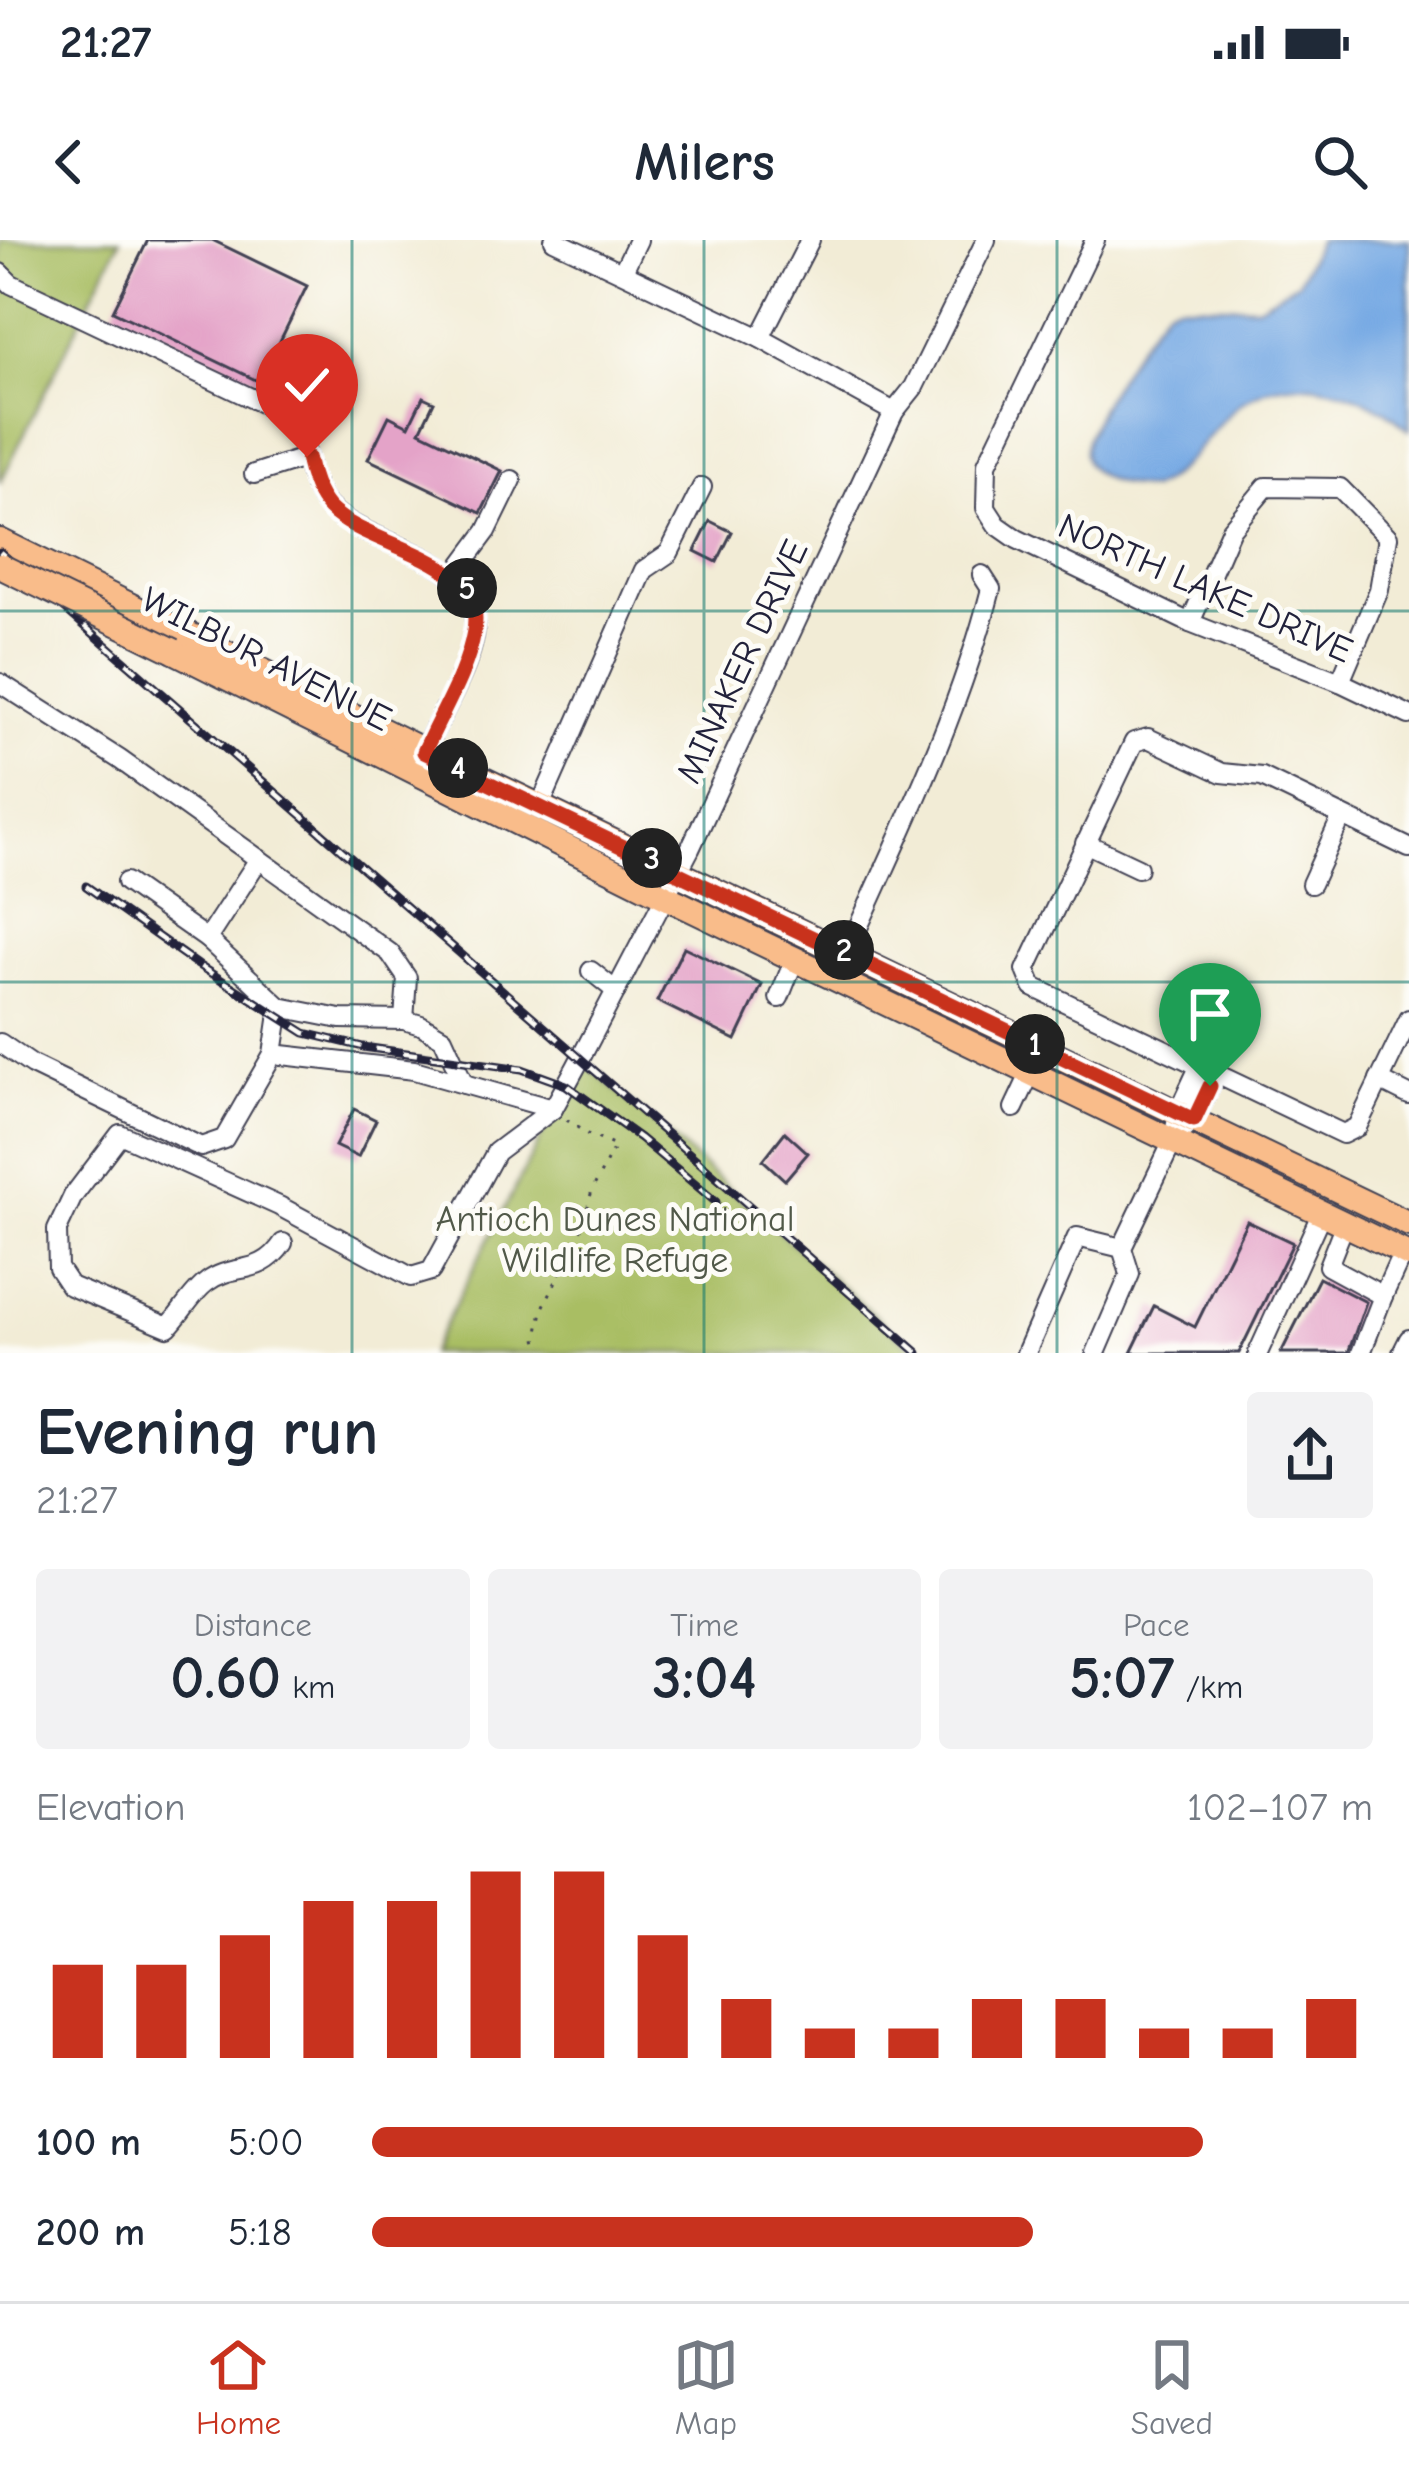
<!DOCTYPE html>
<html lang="en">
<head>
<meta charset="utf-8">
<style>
	:root { --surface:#fff; --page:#f2f2f3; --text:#1f2937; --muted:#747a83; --line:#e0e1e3; --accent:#c8321e }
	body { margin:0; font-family:"Comic Neue",sans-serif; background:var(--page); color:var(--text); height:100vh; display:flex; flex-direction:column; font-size:45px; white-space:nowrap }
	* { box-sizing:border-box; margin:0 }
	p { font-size:39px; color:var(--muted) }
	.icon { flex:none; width:66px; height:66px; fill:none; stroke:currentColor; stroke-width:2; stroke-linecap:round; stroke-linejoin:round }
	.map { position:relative; height:1113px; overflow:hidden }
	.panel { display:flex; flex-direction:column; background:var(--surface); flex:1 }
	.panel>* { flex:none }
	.pin { position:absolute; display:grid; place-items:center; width:102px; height:102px; color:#fff; margin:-123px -51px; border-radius:50% 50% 50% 0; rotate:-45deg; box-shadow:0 0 12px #0007 }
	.pin .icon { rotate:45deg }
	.km { position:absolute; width:60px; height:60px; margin:-30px; border-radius:50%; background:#222; color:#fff; font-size:33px; line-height:60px; text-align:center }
	.round { display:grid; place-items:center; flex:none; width:126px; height:126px; border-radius:12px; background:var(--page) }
	.head { display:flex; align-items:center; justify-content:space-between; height:204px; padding:0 36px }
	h1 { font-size:66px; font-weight:700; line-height:90px }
	.stats { display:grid; grid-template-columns:repeat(3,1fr); gap:18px; height:204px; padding:12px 36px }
	.stats div { display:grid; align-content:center; border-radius:12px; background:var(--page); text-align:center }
	.stats b { font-size:60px; font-weight:700 }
	.stats small { font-size:33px; font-weight:400 }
	.stats p { font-size:33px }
	.chart { height:336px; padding:24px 36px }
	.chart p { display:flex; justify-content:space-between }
	.chart svg { width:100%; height:216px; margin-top:12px; stroke:var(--accent); stroke-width:6 }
	ul { padding:0 36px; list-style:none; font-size:39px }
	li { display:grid; grid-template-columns:192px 144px 1fr; align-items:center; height:90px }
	li i { height:30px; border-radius:15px; background:var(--accent) }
	.status { display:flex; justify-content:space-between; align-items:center; height:84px; padding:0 60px; background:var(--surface); direction:ltr }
	.status svg { height:33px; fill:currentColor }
	header { display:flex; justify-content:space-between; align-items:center; height:156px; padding:0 36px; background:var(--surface); font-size:54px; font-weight:700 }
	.tabs { display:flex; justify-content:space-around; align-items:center; height:168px; border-top:3px solid var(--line); background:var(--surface); font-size:33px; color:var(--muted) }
	.tabs a { display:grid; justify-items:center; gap:6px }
	.tabs .selected { color:var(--accent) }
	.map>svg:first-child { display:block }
</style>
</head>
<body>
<div class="status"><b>21:27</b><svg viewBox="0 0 49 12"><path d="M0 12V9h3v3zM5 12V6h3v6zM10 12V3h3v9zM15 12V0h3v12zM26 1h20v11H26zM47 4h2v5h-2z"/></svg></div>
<header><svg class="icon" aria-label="back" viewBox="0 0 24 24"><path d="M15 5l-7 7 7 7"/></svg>Milers<svg class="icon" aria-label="search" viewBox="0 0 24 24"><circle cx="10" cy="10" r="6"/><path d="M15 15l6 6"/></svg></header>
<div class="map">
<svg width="1409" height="1113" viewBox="0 0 1409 1113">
	<rect width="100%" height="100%" fill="#fdfcf7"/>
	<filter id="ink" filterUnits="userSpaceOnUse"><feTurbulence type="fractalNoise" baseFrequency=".00833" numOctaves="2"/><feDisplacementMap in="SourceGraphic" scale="24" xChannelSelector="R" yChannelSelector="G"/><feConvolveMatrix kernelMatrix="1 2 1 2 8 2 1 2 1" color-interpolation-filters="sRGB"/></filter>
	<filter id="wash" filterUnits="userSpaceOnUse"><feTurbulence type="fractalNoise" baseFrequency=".004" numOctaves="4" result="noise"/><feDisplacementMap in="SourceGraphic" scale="48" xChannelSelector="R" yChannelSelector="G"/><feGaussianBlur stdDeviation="2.7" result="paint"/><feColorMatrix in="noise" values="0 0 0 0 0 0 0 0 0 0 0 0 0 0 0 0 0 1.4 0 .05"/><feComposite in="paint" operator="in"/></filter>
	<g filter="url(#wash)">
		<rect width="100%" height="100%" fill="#f2ecd6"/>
		<!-- green -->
		<g fill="#a9be63" stroke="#66704f" stroke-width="3">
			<polygon points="0,0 120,0 0,243"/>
			<polygon points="581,820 918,1113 430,1113"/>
		</g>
		<!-- water -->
		<path fill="#78aae4" stroke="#4d6690" stroke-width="3" d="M1319,0H1409V190C1370,152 1295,127 1245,160C1210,185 1190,231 1150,249C1131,247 1089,240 1085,217C1080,187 1146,93 1166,68L1176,64L1257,66L1298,42Z"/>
		<g id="blocks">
			<!-- building -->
			<g fill="#e4a3c8">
				<polygon points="148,0 212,0 307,46 260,142 113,71"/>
				<polygon points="423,157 434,162 420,191 502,231 481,273 368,219 389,176 409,186"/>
				<polygon points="710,281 732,292 717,322 695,311"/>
				<polygon points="684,707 762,745 736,800 657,761"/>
				<polygon points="354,869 376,880 358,917 335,906"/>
				<polygon points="785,892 808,913 785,940 763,920"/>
				<polygon points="1247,981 1293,1003 1239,1113 1131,1113 1154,1066 1195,1087"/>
				<polygon points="1319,1038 1366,1062 1348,1113 1281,1113"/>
			</g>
		</g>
	</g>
	<g filter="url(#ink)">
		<use href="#blocks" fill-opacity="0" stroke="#414052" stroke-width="3"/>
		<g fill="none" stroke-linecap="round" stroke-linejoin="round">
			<defs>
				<g id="minor">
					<polyline points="554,0 760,98 894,172"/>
					<polyline points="1095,0 987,224 986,268 997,285 1017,299 1190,383 1340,442 1409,475"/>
					<polyline points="623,31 638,0"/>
					<polyline points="0,33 11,44 270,167 301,193"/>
					<polyline points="760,98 810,0"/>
					<path d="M301,193C307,218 311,251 331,269C375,309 474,314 475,383C476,419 439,478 424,511"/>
					<polyline points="301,193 323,153 334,142"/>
					<polyline points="254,234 307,217"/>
					<polyline points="455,334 487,291 512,240"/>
					<polyline points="1190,383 1231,289 1266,247 1340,248 1388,297 1379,350 1340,442"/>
					<polyline points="0,443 119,519 390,713 407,738 404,780"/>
					<polyline points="540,566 644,330 669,313 702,247"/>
					<polyline points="1085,603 1138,628"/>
					<polyline points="1409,608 1262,537 1222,533 1148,498 1134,502 1026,730 1033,747 1343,894 1357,887 1409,779"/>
					<polyline points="259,619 207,699 280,767 273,814"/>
					<polyline points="126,642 207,699"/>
					<polyline points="1311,644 1342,576"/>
					<path d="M847,712C900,594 959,475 991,349L982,335"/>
					<polyline points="591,731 616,751"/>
					<polyline points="779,758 795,718"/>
					<polyline points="280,767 340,779 404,780 421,785 443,798 464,844"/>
					<polyline points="0,803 32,825 201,907 224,899 273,814 414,830 553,869"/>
					<polyline points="1379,840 1409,855"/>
					<polyline points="1014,868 1031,832"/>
					<polyline points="1184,889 1194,879 1216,833"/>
					<polyline points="1345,983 1328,1026 1383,1056 1403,1012"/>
					<path d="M283,1003C260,1038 233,1022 207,1042C192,1053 181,1074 168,1087L70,1046L58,1028L57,990L73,956L120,894L279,966L411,1037L431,1031L496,912L553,869L576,827L690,609L894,172L914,147L986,0"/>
					<polyline points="1026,1113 1077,997 1122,1008"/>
					<polyline points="1096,1113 1130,1034 1122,1008 1173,901 1178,872 1200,825"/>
					<polyline points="1258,1113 1322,972"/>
					<polyline points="1361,1113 1383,1056"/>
					<polyline points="1402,1113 1409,1099"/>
				</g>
				<g id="major">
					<polyline points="0,301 424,511 1409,984"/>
					<polyline points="174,411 666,657 1409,1015"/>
				</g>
			</defs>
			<!-- minor casing -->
			<use href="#minor" stroke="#414052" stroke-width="22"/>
			<!-- major casing -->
			<use href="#major" stroke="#414052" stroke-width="28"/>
			<!-- path -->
			<polyline stroke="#414052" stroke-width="3" stroke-dasharray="3 9" stroke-linecap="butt" points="540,1113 537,1098 542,1070 583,985 592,950 615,906 587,894 565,879"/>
			<!-- minor -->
			<use href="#minor" stroke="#fff" stroke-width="18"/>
			<!-- major -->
			<use href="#major" stroke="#f9bc8a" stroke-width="24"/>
			<defs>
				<g id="rail">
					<polyline points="0,312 918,1113"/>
					<polyline points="86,646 198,725 305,793 363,807 522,829 566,845 640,898 716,962"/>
				</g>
			</defs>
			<!-- rail casing -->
			<use href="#rail" stroke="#22223b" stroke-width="9"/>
			<!-- rail -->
			<use href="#rail" stroke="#fdfcf7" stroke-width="4.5" stroke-dasharray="14" stroke-linecap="butt"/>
			<defs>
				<polyline id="major-bridge" points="0,326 174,411"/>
			</defs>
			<!-- major-bridge casing -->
			<use href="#major-bridge" stroke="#414052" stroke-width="28" stroke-linecap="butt"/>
			<!-- major-bridge -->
			<use href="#major-bridge" stroke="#f9bc8a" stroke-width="24"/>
		</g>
	</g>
	<g fill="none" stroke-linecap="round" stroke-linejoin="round" filter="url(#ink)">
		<defs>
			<path id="route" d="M307,217C310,233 317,255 329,268C370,310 487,315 474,391C467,433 441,473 424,512L1194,880L1210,846"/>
		</defs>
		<!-- route casing -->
		<use href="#route" stroke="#fff" stroke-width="24"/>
		<!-- route -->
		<use href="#route" stroke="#c8321e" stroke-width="15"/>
	</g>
	<!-- grid -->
	<path fill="none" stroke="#0f766e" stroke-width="3" stroke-opacity="0.55" d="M352,0V1113M704,0V1113M1057,0V1113M0,371H1409M0,742H1409"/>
	<g text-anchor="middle" stroke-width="10" stroke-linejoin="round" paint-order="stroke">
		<!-- street labels -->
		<g font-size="36" fill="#22223b" stroke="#fdfcf7">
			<text transform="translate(1206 347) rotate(24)" y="13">NORTH LAKE DRIVE</text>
			<text transform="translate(267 418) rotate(27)" y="13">WILBUR AVENUE</text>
			<text transform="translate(741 421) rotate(-65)" y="13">MINAKER DRIVE</text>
		</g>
		<!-- park labels -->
		<g font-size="36" fill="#515949" stroke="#fdfcf7">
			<text x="615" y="991">Antioch Dunes National<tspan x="615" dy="41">Wildlife Refuge</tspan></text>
		</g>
	</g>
</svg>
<div class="pin" style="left:1210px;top:846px;background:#1e9e55"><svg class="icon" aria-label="arrive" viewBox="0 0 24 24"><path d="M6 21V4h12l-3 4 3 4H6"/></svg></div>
<div class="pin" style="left:307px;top:217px;background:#d93025"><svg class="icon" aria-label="check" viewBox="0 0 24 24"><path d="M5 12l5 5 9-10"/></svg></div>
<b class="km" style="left:1035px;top:804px">1</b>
<b class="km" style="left:844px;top:710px">2</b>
<b class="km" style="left:652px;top:618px">3</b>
<b class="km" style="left:458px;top:528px">4</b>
<b class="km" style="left:467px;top:348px">5</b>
</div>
<section class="panel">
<div class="head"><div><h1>Evening run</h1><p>21:27</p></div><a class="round"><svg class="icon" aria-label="share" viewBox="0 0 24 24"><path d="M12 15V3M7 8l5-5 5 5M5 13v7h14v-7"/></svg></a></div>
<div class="stats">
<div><p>Distance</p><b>0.60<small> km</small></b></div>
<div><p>Time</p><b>3:04</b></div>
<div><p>Pace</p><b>5:07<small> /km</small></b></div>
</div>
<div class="chart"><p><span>Elevation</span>102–107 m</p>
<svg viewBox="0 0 160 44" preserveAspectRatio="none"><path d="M5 44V25M15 44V25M25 44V19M35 44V12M45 44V12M55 44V6M65 44V6M75 44V19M85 44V32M95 44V38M105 44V38M115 44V32M125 44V32M135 44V38M145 44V38M155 44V32"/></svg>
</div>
<ul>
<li><b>100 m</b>5:00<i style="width:83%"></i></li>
<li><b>200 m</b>5:18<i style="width:66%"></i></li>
</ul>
</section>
<nav class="tabs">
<a class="selected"><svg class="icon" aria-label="home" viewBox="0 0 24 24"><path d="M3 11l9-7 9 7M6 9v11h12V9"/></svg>Home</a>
<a><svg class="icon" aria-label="map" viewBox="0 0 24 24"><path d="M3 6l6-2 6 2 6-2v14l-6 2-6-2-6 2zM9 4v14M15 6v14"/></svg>Map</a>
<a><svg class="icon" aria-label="saved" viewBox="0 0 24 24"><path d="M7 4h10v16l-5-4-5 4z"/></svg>Saved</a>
</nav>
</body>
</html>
